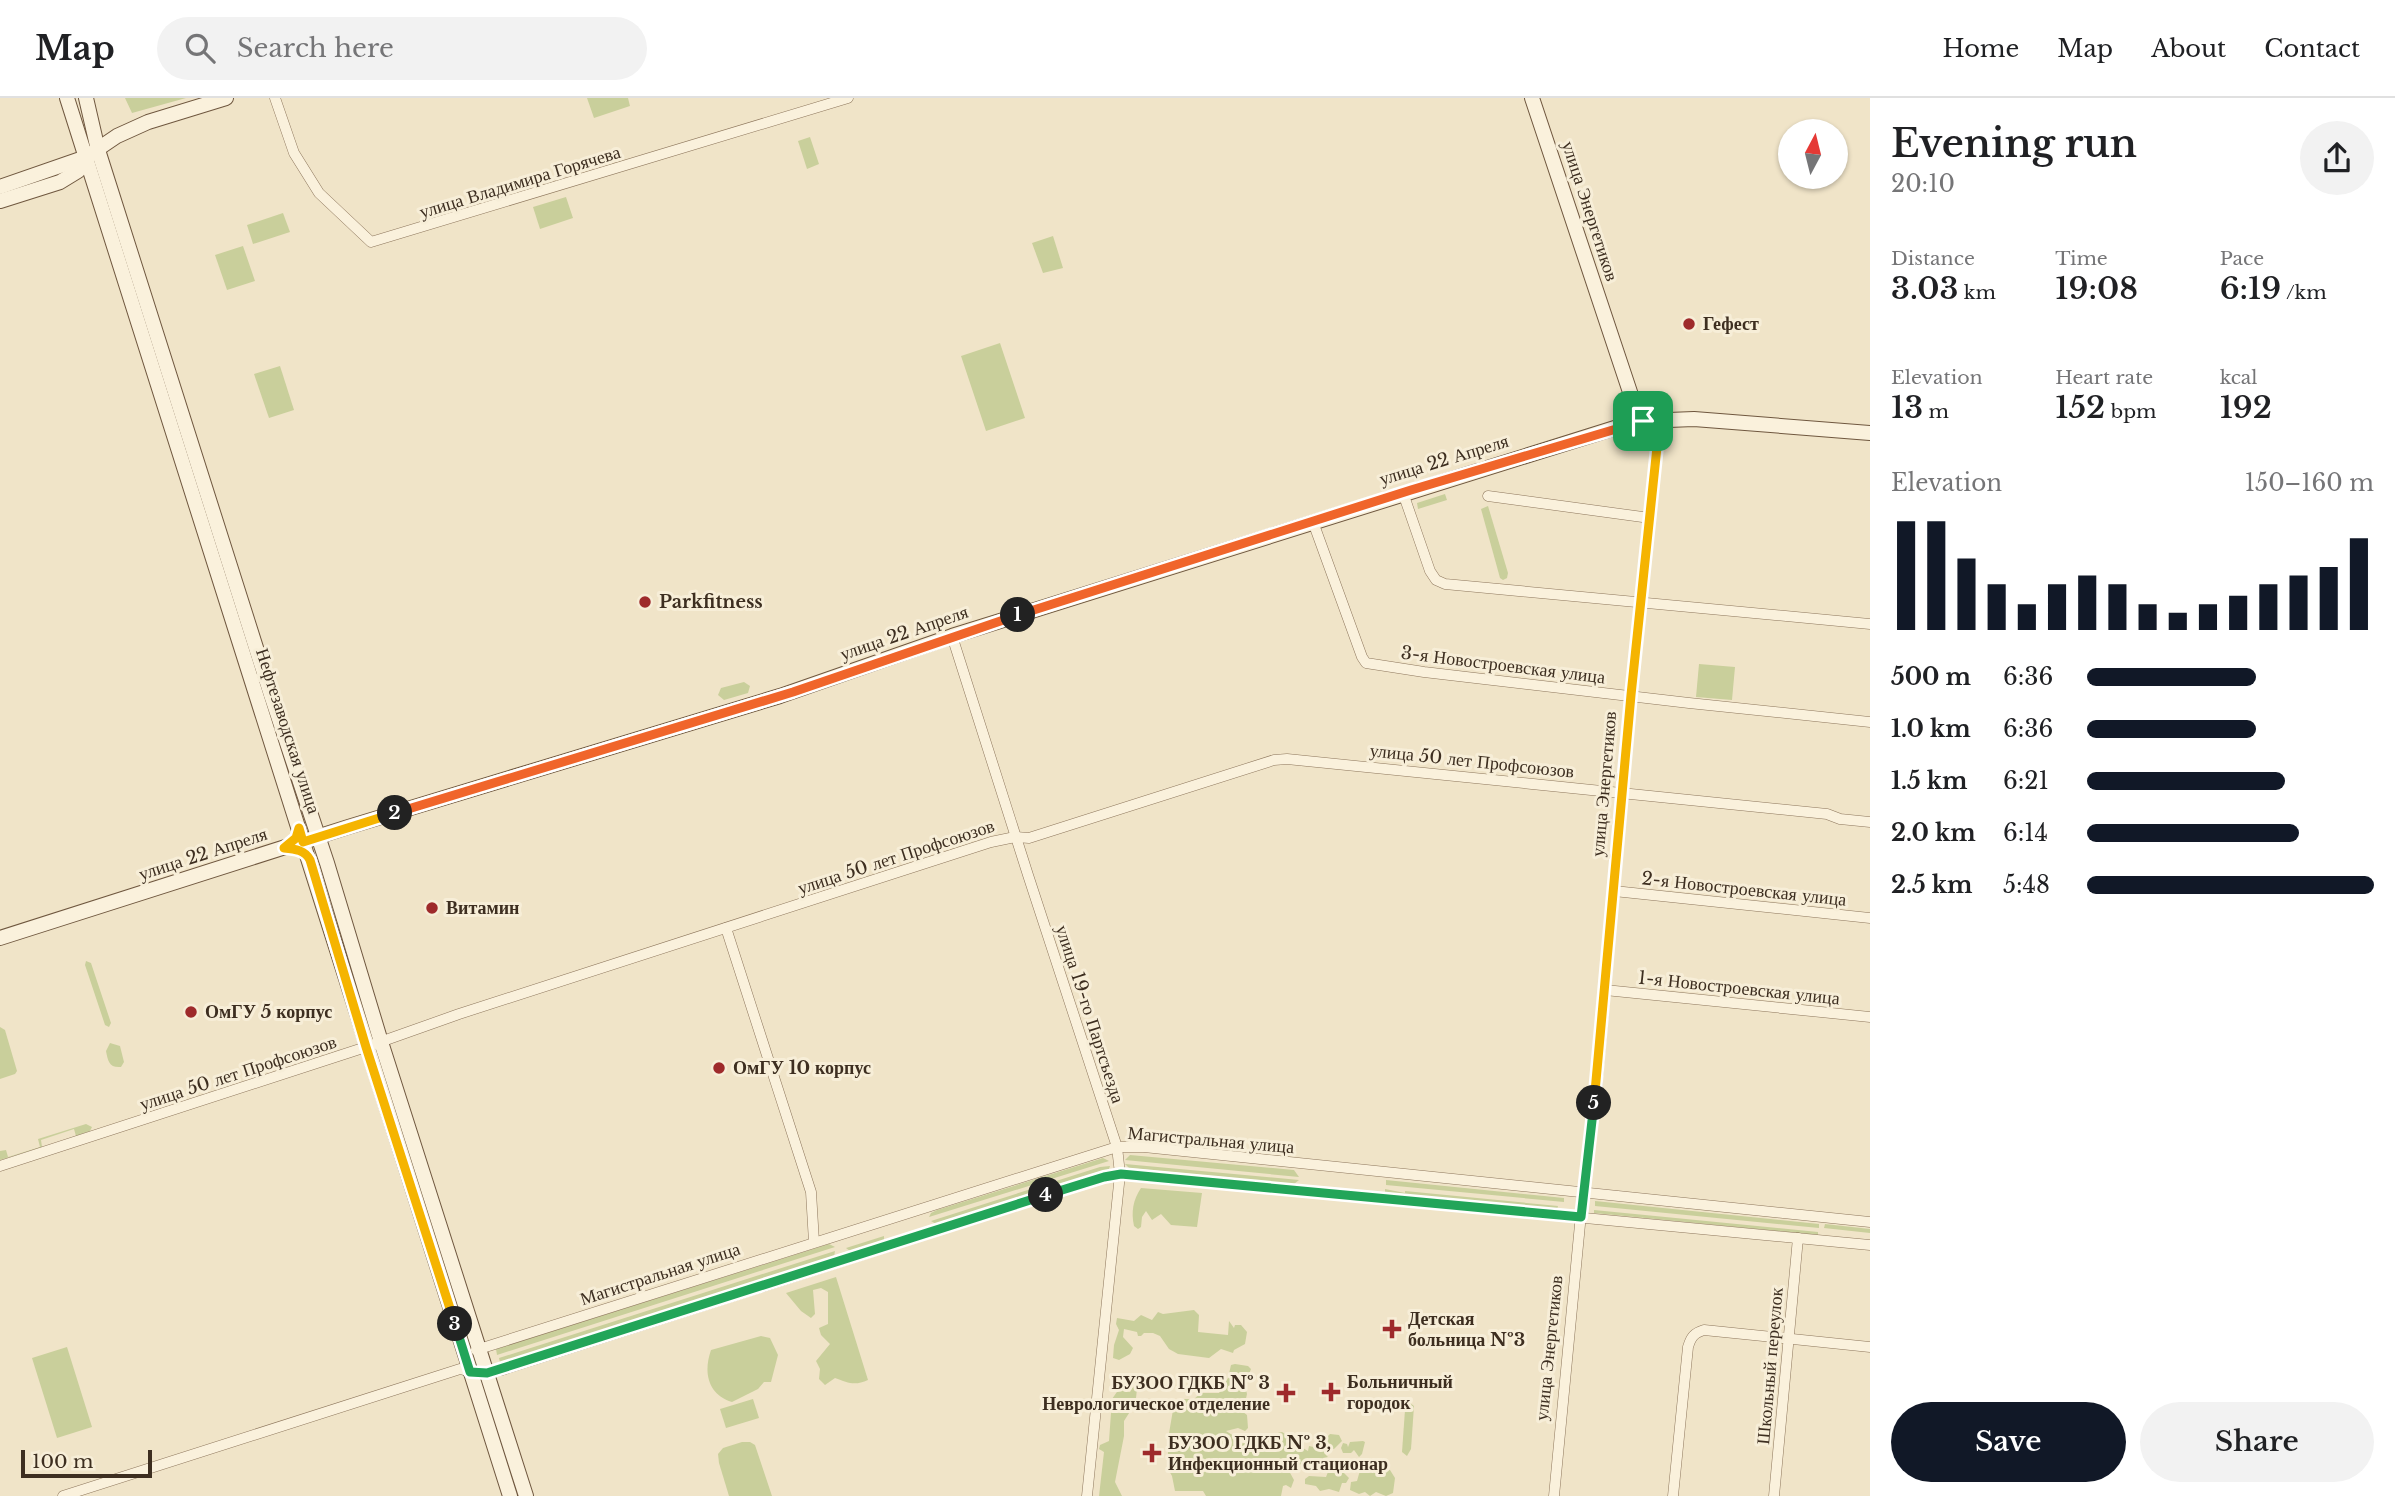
<!DOCTYPE html>
<html lang="en">
<head>
<meta charset="utf-8">
<style>
	:root { --surface:#fff; --page:#f2f2f2; --text:#202124; --muted:#757577; --line:#e0e0e0; --accent:#111827 }
	body { margin:0; font-family:"Libre Baskerville",serif; background:var(--page); color:var(--text); height:100vh; display:flex; flex-direction:column; font-size:26px; white-space:nowrap }
	* { box-sizing:border-box; margin:0 }
	p { font-size:23px; color:var(--muted) }
	.icon { flex:none; width:38px; height:38px; fill:none; stroke:currentColor; stroke-width:2; stroke-linecap:round; stroke-linejoin:round }
	.map { position:relative; flex:1; overflow:hidden }
	.details { display:flex; flex-direction:column; background:var(--surface); width:525px }
	.details>* { flex:none }
	.needle { width:46px; rotate:7deg }
	.controls { position:absolute; left:1778px; top:21px; display:grid; gap:14px }
	.controls a { display:grid; place-items:center; width:70px; height:70px; border-radius:50%; background:var(--surface); box-shadow:0 2px 5px #0004; font-size:35px }
	.scale { position:absolute; left:21px; bottom:18px; width:131px; box-sizing:border-box; padding-left:7px; border:4px solid #3d2e20; border-top:0; font-size:19px; line-height:24px; white-space:nowrap; color:#3d2e20; -webkit-text-stroke:5px #f7eed8; paint-order:stroke }
	.pin { position:absolute; display:grid; place-items:center; width:60px; height:60px; color:#fff; margin:-30px; border-radius:14px; box-shadow:0 4px 10px #0006 }
	.km { position:absolute; width:35px; height:35px; margin:-18px; border-radius:50%; background:#222; color:#fff; font-size:19px; line-height:35px; text-align:center }
	.round { display:grid; place-items:center; flex:none; width:74px; height:74px; border-radius:37px; background:var(--page) }
	.head { display:flex; align-items:center; justify-content:space-between; height:119px; padding:0 21px }
	h1 { font-size:38px; font-weight:600; line-height:52px }
	.metrics { display:grid; grid-template-columns:repeat(3,1fr); gap:10px; height:119px; padding:7px 21px }
	.metrics div { display:grid; align-content:center }
	.metrics b { font-size:30px; font-weight:600 }
	.metrics small { font-size:19px; font-weight:400 }
	.metrics p { font-size:19px }
	.chart { height:196px; padding:14px 21px }
	.chart p { display:flex; justify-content:space-between }
	.chart svg { width:100%; height:126px; margin-top:7px; stroke:var(--accent); stroke-width:6 }
	.cta { display:flex; gap:14px; margin-top:auto; padding:14px 21px }
	.cta a { flex:1; height:80px; border-radius:42px; background:var(--accent); color:#fff; font-size:28px; font-weight:600; line-height:80px; text-align:center }
	.cta a+a { background:var(--page); color:var(--text) }
	ul { padding:0 21px; list-style:none; font-size:23px }
	li { display:grid; grid-template-columns:112px 84px 1fr; align-items:center; height:52px }
	li i { height:18px; border-radius:9px; background:var(--accent) }
	header { display:flex; align-items:center; gap:42px; box-sizing:border-box; height:98px; padding:0 35px; background:var(--surface); border-bottom:2px solid var(--line) }
	header strong { font-size:33px }
	nav { display:flex; gap:38px; margin-inline-start:auto; font-size:24px }
	.search { width:490px; height:63px; background:var(--page); display:flex; align-items:center; gap:18px; box-sizing:border-box; padding:0 24px; border-radius:38px; color:var(--muted); font-size:26px }
	main { display:flex; flex:1; min-height:0 }
	.map>svg:first-child { display:block }
</style>
</head>
<body>
<header>
<strong>Map</strong>
<div class="search"><svg class="icon" aria-label="search" viewBox="0 0 24 24"><circle cx="10" cy="10" r="6"/><path d="M15 15l6 6"/></svg>Search here</div>
<nav><a>Home</a><a>Map</a><a>About</a><a>Contact</a></nav>
</header>
<main>
<div class="map">
<svg width="1870" height="1398" viewBox="0 0 1870 1398">
	<rect width="100%" height="100%" fill="#f0e4c8"/>
	<!-- green -->
	<g fill="#c9cf9b">
		<polygon points="125,0 186,0 132,15"/>
		<polygon points="587,0 628,0 630,8 594,20"/>
		<polygon points="810,39 819,66 807,71 798,43"/>
		<polygon points="566,99 573,120 540,131 533,109"/>
		<polygon points="283,115 290,134 253,146 247,127"/>
		<polygon points="1053,138 1063,170 1043,175 1032,145"/>
		<polygon points="243,148 255,183 227,192 215,157"/>
		<polygon points="1000,245 1025,320 986,333 961,258"/>
		<polygon points="280,268 294,312 269,320 254,276"/>
		<polygon points="1445,396 1447,402 1418,411 1417,405"/>
		<polygon points="1488,408 1508,475 1507,480 1503,482 1500,480 1481,411"/>
		<polygon points="1699,566 1735,569 1732,602 1696,599"/>
		<polygon points="744,584 750,588 748,595 724,602 718,597 721,590"/>
		<polygon points="86,863 91,865 111,925 109,929 105,927 85,867"/>
		<polygon points="0,929 5,932 17,973 15,976 0,981"/>
		<path d="M110,945L120,948L124,964L121,969C109,970 108,963 106,953Z"/>
		<polygon points="86,1026 92,1029 90,1033 76,1038 74,1031 41,1042 42,1049 0,1062 0,1053 6,1052 8,1059 40,1049 38,1041"/>
		<polygon points="1130,1057 1294,1072 1299,1079 1125,1062"/>
		<polygon points="1103,1060 1109,1063 929,1119 931,1115 937,1112"/>
		<polygon points="1125,1066 1299,1082 1294,1086 1129,1070"/>
		<polygon points="1110,1068 1109,1071 1103,1074 943,1125 936,1126 931,1123 1100,1069"/>
		<polygon points="1386,1082 1564,1100 1564,1104 1386,1087"/>
		<path d="M1141,1090L1202,1095L1197,1129L1171,1127L1161,1116L1152,1122L1146,1113L1142,1119L1141,1129L1138,1131L1134,1128C1131,1114 1133,1102 1141,1090Z"/>
		<polygon points="1385,1091 1405,1095 1405,1093 1558,1108 1557,1112 1385,1095"/>
		<polygon points="1595,1103 1819,1126 1819,1130 1595,1108"/>
		<polygon points="1594,1112 1818,1134 1818,1137 1594,1115"/>
		<polygon points="1825,1126 1870,1131 1870,1135 1824,1130"/>
		<polygon points="884,1138 884,1143 854,1153 850,1153 846,1150"/>
		<polygon points="829,1146 835,1149 497,1257 496,1251"/>
		<polygon points="835,1153 834,1159 500,1265 499,1260"/>
		<path d="M836,1179L868,1282C855,1288 848,1285 835,1280L825,1287L819,1281L820,1271L816,1263L830,1246L821,1237L819,1230L828,1226V1194L821,1190L813,1192L815,1216L811,1220L801,1213L786,1195Z"/>
		<polygon points="1194,1212 1199,1217 1198,1234 1228,1237 1229,1223 1234,1230 1235,1227 1241,1227 1247,1234 1245,1246 1234,1252 1233,1255 1221,1251 1209,1260 1178,1256 1169,1251 1160,1238 1153,1235 1144,1235 1141,1238 1138,1238 1137,1234 1124,1231 1123,1239 1133,1250 1130,1256 1119,1262 1113,1260 1114,1247 1119,1232 1116,1226 1117,1220 1134,1223 1141,1217 1152,1222 1158,1214 1163,1216"/>
		<path d="M761,1238L770,1240L778,1257L771,1284H764L758,1291L732,1304C708,1296 703,1275 711,1252Z"/>
		<polygon points="67,1249 92,1329 57,1340 32,1260"/>
		<polygon points="1235,1266 1248,1268 1251,1271 1245,1287 1247,1296 1243,1314 1247,1317 1248,1330 1245,1333 1238,1330 1226,1333 1234,1338 1233,1342 1238,1346 1245,1345 1249,1352 1253,1348 1250,1341 1282,1334 1287,1337 1287,1347 1291,1349 1296,1346 1308,1353 1309,1348 1318,1350 1325,1344 1318,1342 1317,1339 1323,1338 1326,1340 1330,1336 1339,1337 1342,1343 1334,1351 1330,1351 1325,1344 1324,1355 1328,1359 1323,1360 1322,1371 1301,1366 1289,1373 1294,1382 1291,1390 1286,1387 1283,1388 1281,1398 1206,1398 1203,1393 1175,1393 1172,1378 1168,1371 1168,1341 1173,1312 1181,1306 1183,1301 1194,1301 1201,1295 1219,1295 1228,1280 1231,1267"/>
		<polygon points="1133,1289 1137,1291 1136,1300 1131,1304 1131,1312 1124,1323 1124,1338 1115,1384 1122,1398 1099,1398 1104,1354 1099,1351 1100,1347 1109,1343 1112,1301 1119,1291 1130,1294"/>
		<polygon points="753,1301 759,1320 726,1330 720,1311"/>
		<polygon points="1410,1305 1414,1308 1411,1351 1407,1358 1402,1354 1405,1312"/>
		<polygon points="1363,1343 1365,1344 1362,1356 1359,1359 1354,1352 1351,1355 1343,1355 1341,1350 1343,1345 1347,1346 1348,1349 1350,1344"/>
		<polygon points="742,1344 750,1344 755,1347 772,1398 729,1398 719,1365 718,1356 723,1350"/>
		<polygon points="1365,1366 1372,1367 1374,1371 1390,1372 1395,1380 1393,1395 1386,1398 1376,1394 1370,1398 1365,1394 1359,1396 1350,1392 1351,1384 1357,1383 1361,1369"/>
		<polygon points="1338,1369 1349,1380 1346,1385 1342,1385 1339,1394 1329,1391 1320,1393 1316,1388 1305,1386 1305,1381 1309,1378 1326,1379 1328,1374"/>
	</g>
	<g fill="none" stroke-linecap="round" stroke-linejoin="round">
		<defs>
			<g id="street">
				<polyline points="275,0 294,55 319,95 371,144 848,0"/>
				<polyline points="1403,395 1430,473 1436,482 1445,486 1870,526"/>
				<polyline points="1488,398 1650,420"/>
				<polyline points="1313,424 1362,559 1366,565 1424,574 1689,605 1870,624"/>
				<polyline points="952,538 1028,777 1117,1049 1120,1076 1087,1398"/>
				<polyline points="1614,793 1870,820"/>
				<polyline points="726,830 811,1094 814,1144"/>
				<polyline points="1605,892 1870,919"/>
				<polyline points="0,1068 366,949 459,916 991,744 1015,739 1029,740 1274,662 1287,661 1827,716 1840,721 1870,724"/>
				<polyline points="476,1252 1117,1049 1144,1049 1870,1124"/>
				<polyline points="63,1398 460,1271 479,1276 502,1272 1104,1079 1120,1076 1870,1147"/>
				<polyline points="1554,1398 1583,1095 1596,995 1631,597 1657,349 1656,336 1643,323"/>
				<path d="M1673,1398L1688,1249C1691,1239 1694,1235 1704,1232L1870,1249"/>
				<polyline points="1774,1398 1798,1140"/>
			</g>
			<g id="secondary">
				<polyline points="67,0 510,1398"/>
				<polyline points="86,0 98,52 271,597 327,765 381,944 526,1398"/>
				<polyline points="1532,0 1632,300 1643,323"/>
				<polyline points="0,89 86,59 117,38 148,24 226,0"/>
				<polyline points="0,103 60,84 78,73 86,59"/>
				<polyline points="0,840 348,729 780,598 952,538 1618,329 1643,323 1694,321 1870,335"/>
			</g>
		</defs>
		<!-- street casing -->
		<use href="#street" stroke="#8d765c" stroke-width="11"/>
		<!-- secondary casing -->
		<use href="#secondary" stroke="#6f573f" stroke-width="16"/>
		<!-- street -->
		<use href="#street" stroke="#faf1dc" stroke-width="10"/>
		<!-- secondary -->
		<use href="#secondary" stroke="#faf1dc" stroke-width="14"/>
	</g>
	<g fill="none" stroke-linecap="round" stroke-linejoin="round">
		<defs>
			<polyline id="split-1" points="1018,517 1411,392 1643,323"/>
			<polyline id="split-2" points="395,715 793,594 1018,517"/>
			<path id="split-3" d="M395,715L303,744L299,730L296,740L284,750C295,751 305,752 310,762L366,949L455,1226"/>
			<polyline id="split-4" points="455,1226 470,1274 487,1275 1046,1097"/>
			<polyline id="split-5" points="1046,1097 1104,1079 1121,1076 1581,1119 1594,1005"/>
			<polyline id="split-6" points="1594,1005 1631,597 1657,349 1656,336 1643,323"/>
		</defs>
		<!-- split-1 casing -->
		<use href="#split-1" stroke="#fff" stroke-width="14"/>
		<!-- split-2 casing -->
		<use href="#split-2" stroke="#fff" stroke-width="14"/>
		<!-- split-3 casing -->
		<use href="#split-3" stroke="#fff" stroke-width="14"/>
		<!-- split-4 casing -->
		<use href="#split-4" stroke="#fff" stroke-width="14"/>
		<!-- split-5 casing -->
		<use href="#split-5" stroke="#fff" stroke-width="14"/>
		<!-- split-6 casing -->
		<use href="#split-6" stroke="#fff" stroke-width="14"/>
		<!-- split-1 -->
		<use href="#split-1" stroke="#f0652b" stroke-width="9"/>
		<!-- split-2 -->
		<use href="#split-2" stroke="#f0652b" stroke-width="9"/>
		<!-- split-3 -->
		<use href="#split-3" stroke="#f5b400" stroke-width="9"/>
		<!-- split-4 -->
		<use href="#split-4" stroke="#22a559" stroke-width="9"/>
		<!-- split-5 -->
		<use href="#split-5" stroke="#22a559" stroke-width="9"/>
		<!-- split-6 -->
		<use href="#split-6" stroke="#f5b400" stroke-width="9"/>
	</g>
	<!-- markers -->
	<g fill="#9e2a2b" stroke="#f7eed8" stroke-width="2.5">
		<circle cx="1689" cy="226" r="7"/>
		<circle cx="645" cy="504" r="7"/>
		<circle cx="432" cy="810" r="7"/>
		<circle cx="191" cy="914" r="7"/>
		<circle cx="719" cy="970" r="7"/>
		<path d="M1388.5 1220.5h7v7h7v7h-7v7h-7v-7h-7v-7h7z"/>
		<path d="M1327.5 1283.5h7v7h7v7h-7v7h-7v-7h-7v-7h7z"/>
		<path d="M1282.5 1284.5h7v7h7v7h-7v7h-7v-7h-7v-7h7z"/>
		<path d="M1148.5 1344.5h7v7h7v7h-7v7h-7v-7h-7v-7h7z"/>
	</g>
	<g text-anchor="middle" stroke-width="6" stroke-linejoin="round" paint-order="stroke">
		<!-- street labels -->
		<g font-size="18" fill="#3d2e20" stroke="#f7eed8">
			<text transform="translate(520 84) rotate(-17)" y="6">улица Владимира Горячева</text>
			<text transform="translate(1590 113) rotate(72)" y="6">улица Энергетиков</text>
			<text transform="translate(1444 362) rotate(-17)" y="6">улица 22 Апреля</text>
			<text transform="translate(904 535) rotate(-19)" y="6">улица 22 Апреля</text>
			<text transform="translate(1503 567) rotate(7)" y="6">3-я Новостроевская улица</text>
			<text transform="translate(288 633) rotate(72)" y="6">Нефтезаводская улица</text>
			<text transform="translate(1472 663) rotate(6)" y="6">улица 50 лет Профсоюзов</text>
			<text transform="translate(1604 686) rotate(-85)" y="6">улица Энергетиков</text>
			<text transform="translate(203 756) rotate(-18)" y="6">улица 22 Апреля</text>
			<text transform="translate(896 759) rotate(-18)" y="6">улица 50 лет Профсоюзов</text>
			<text transform="translate(1744 791) rotate(6)" y="6">2-я Новостроевская улица</text>
			<text transform="translate(1739 890) rotate(6)" y="6">1-я Новостроевская улица</text>
			<text transform="translate(1090 916) rotate(72)" y="6">улица 19-го Партсъезда</text>
			<text transform="translate(238 975) rotate(-18)" y="6">улица 50 лет Профсоюзов</text>
			<text transform="translate(1211 1042) rotate(5)" y="6">Магистральная улица</text>
			<text transform="translate(660 1176) rotate(-18)" y="6">Магистральная улица</text>
			<text transform="translate(1549 1250) rotate(-84)" y="6">улица Энергетиков</text>
			<text transform="translate(1770 1268) rotate(-85)" y="6">Школьный переулок</text>
		</g>
		<!-- poi labels -->
		<g font-size="18" font-weight="bold" fill="#3d2e20" stroke="#f7eed8" text-anchor="start">
			<text x="1703" y="232">Гефест</text>
			<text x="659" y="510">Parkfitness</text>
			<text x="446" y="816">Витамин</text>
			<text x="205" y="920">ОмГУ 5 корпус</text>
			<text x="733" y="976">ОмГУ 10 корпус</text>
			<text x="1408" y="1227">Детская<tspan x="1408" dy="21">больница №3</tspan></text>
			<text x="1347" y="1290">Больничный<tspan x="1347" dy="21">городок</tspan></text>
			<text x="1270" y="1291" text-anchor="end">БУЗОО ГДКБ № 3<tspan x="1270" dy="21">Неврологическое отделение</tspan></text>
			<text x="1168" y="1351">БУЗОО ГДКБ № 3,<tspan x="1168" dy="21">Инфекционный стационар</tspan></text>
		</g>
	</g>
</svg>
<div class="controls">
<a><svg class="needle" viewBox="-14 -14 28 28"><path d="M0-13l5 13h-10z" fill="#e53935"/><path d="M0 13l5-13h-10z" fill="#757577"/></svg></a>
</div>
<div class="scale">100 m</div>
<div class="pin" style="left:1643px;top:323px;background:#1e9e55"><svg class="icon" aria-label="arrive" viewBox="0 0 24 24"><path d="M6 21V4h12l-3 4 3 4H6"/></svg></div>
<b class="km" style="left:1018px;top:517px">1</b>
<b class="km" style="left:395px;top:715px">2</b>
<b class="km" style="left:455px;top:1226px">3</b>
<b class="km" style="left:1046px;top:1097px">4</b>
<b class="km" style="left:1594px;top:1005px">5</b>
</div>
<section class="details">
<div class="head"><div><h1>Evening run</h1><p>20:10</p></div><a class="round"><svg class="icon" aria-label="share" viewBox="0 0 24 24"><path d="M12 15V3M7 8l5-5 5 5M5 13v7h14v-7"/></svg></a></div>
<div class="metrics">
<div><p>Distance</p><b>3.03<small> km</small></b></div>
<div><p>Time</p><b>19:08</b></div>
<div><p>Pace</p><b>6:19<small> /km</small></b></div>
</div>
<div class="metrics">
<div><p>Elevation</p><b>13<small> m</small></b></div>
<div><p>Heart rate</p><b>152<small> bpm</small></b></div>
<div><p>kcal</p><b>192</b></div>
</div>
<div class="chart"><p><span>Elevation</span>150–160 m</p>
<svg viewBox="0 0 160 44" preserveAspectRatio="none"><path d="M5 44V6M15 44V6M25 44V19M35 44V28M45 44V35M55 44V28M65 44V25M75 44V28M85 44V35M95 44V38M105 44V35M115 44V32M125 44V28M135 44V25M145 44V22M155 44V12"/></svg>
</div>
<ul>
<li><b>500 m</b>6:36<i style="width:59%"></i></li>
<li><b>1.0 km</b>6:36<i style="width:59%"></i></li>
<li><b>1.5 km</b>6:21<i style="width:69%"></i></li>
<li><b>2.0 km</b>6:14<i style="width:74%"></i></li>
<li><b>2.5 km</b>5:48<i style="width:100%"></i></li>
</ul>
<div class="cta"><a>Save</a><a>Share</a></div>
</section>
</main>
</body>
</html>
